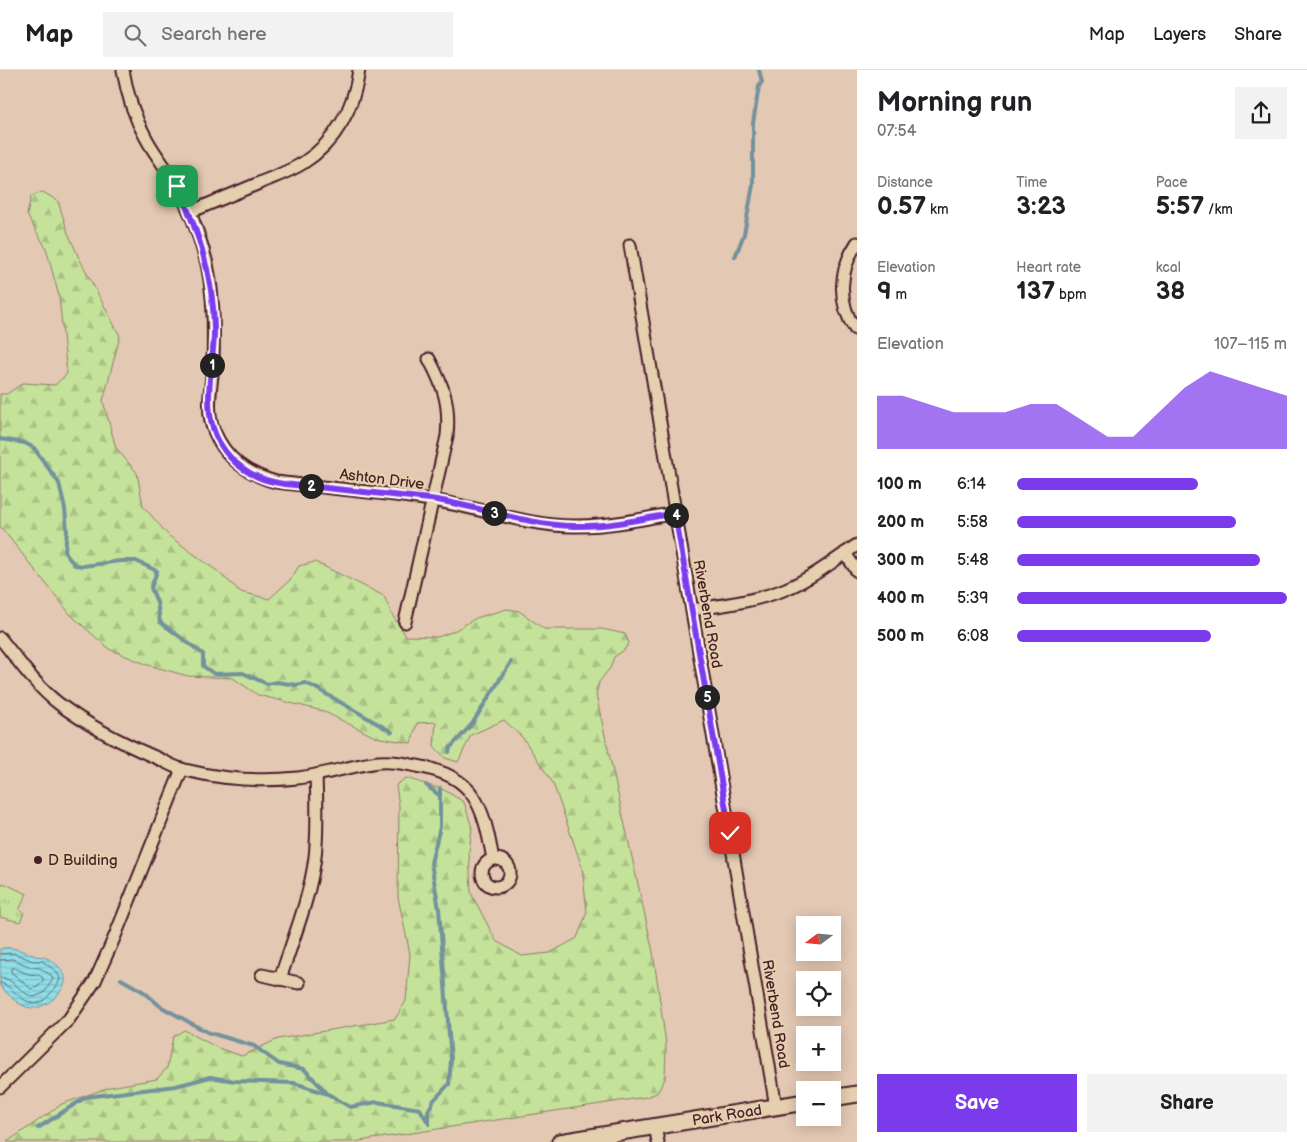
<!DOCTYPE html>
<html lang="en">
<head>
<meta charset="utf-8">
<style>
	:root { --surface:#fff; --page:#f2f2f2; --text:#202124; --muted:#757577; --line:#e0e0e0; --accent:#7c3aed }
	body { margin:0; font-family:"Balsamiq Sans",sans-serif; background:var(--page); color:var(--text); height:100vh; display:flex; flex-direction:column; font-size:19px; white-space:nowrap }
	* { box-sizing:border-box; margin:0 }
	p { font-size:16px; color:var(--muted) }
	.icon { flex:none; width:28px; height:28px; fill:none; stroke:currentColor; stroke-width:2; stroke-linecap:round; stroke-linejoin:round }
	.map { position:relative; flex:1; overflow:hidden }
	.sheet { display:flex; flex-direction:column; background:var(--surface); width:450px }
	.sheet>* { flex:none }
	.needle { width:32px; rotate:254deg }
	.buttons { position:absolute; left:796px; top:846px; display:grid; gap:10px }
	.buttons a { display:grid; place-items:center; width:45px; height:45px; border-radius:0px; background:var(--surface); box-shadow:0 2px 12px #0003; font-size:25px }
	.pin { position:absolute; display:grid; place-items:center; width:42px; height:42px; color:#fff; margin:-21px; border-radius:10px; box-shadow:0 2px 8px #0006 }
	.km { position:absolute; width:25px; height:25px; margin:-12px; border-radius:50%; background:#222; color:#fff; font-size:14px; line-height:25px; text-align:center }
	.round { display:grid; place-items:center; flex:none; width:52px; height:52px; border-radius:0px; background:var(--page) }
	.overview { display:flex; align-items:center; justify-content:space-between; height:85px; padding:0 20px }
	h1 { font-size:28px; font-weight:700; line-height:38px }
	.metrics { display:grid; grid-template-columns:repeat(3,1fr); gap:8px; height:85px; padding:5px 20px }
	.metrics div { display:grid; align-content:center }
	.metrics b { font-size:25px; font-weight:700 }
	.metrics small { font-size:14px; font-weight:400 }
	.metrics p { font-size:14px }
	.chart { height:140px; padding:10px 20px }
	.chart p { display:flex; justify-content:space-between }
	.chart svg { width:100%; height:90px; margin-top:5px; fill:var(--accent); opacity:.7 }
	.primary-button { display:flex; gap:10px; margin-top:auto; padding:10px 20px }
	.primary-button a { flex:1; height:58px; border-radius:0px; background:var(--accent); color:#fff; font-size:20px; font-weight:700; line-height:58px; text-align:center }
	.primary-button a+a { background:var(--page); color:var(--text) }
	ul { padding:0 20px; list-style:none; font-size:16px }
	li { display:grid; grid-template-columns:80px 60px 1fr; align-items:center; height:38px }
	li i { height:12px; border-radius:6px; background:var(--accent) }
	header { display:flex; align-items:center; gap:30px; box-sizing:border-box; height:70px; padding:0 25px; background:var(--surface); border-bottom:1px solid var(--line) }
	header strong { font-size:24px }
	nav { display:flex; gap:28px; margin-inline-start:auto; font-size:18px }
	.search { width:350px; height:45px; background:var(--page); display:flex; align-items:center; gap:12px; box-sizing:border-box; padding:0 18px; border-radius:0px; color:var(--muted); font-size:19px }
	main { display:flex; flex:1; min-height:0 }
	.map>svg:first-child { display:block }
</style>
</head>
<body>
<header>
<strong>Map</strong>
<div class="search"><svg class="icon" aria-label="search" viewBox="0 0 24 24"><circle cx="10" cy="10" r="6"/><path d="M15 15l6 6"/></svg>Search here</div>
<nav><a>Map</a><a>Layers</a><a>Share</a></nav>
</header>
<main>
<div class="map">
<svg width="857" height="1072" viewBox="0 0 857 1072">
	<defs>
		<pattern id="grass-tufts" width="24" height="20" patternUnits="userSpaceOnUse" patternTransform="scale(1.25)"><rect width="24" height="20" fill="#c4e29a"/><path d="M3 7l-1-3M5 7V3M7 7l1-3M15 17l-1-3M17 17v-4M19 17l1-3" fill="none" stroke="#aac185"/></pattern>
		<pattern id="forest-firs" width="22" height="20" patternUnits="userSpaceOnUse" patternTransform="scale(1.25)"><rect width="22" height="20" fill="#c4e29a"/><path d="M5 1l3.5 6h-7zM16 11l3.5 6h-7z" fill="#aac185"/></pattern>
		<pattern id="water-rules" width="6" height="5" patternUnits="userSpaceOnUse" patternTransform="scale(1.25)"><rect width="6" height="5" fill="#8edfe8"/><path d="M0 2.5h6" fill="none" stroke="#7cbfc7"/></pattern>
	</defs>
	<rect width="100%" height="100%" fill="#e3c8b3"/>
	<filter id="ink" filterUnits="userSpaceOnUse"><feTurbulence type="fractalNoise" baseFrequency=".02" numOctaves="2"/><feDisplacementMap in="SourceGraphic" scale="10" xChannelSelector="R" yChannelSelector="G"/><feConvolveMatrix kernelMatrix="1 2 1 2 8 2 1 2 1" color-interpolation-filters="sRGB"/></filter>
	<g filter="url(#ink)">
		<!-- grass -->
		<polygon fill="url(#grass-tufts)" stroke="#878062" points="3,813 27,824 19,840 24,843 20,852 0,847 0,820"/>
		<!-- forest -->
		<polygon fill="url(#forest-firs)" stroke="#878062" points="43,122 58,131 68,163 79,188 120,266 103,331 116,378 137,403 143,436 169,466 217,501 241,522 269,529 291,509 299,496 315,492 384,526 392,545 406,566 438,567 454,561 476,548 507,539 519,541 544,559 602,559 625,564 629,573 624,580 614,587 610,598 599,612 596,625 653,882 666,974 665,1009 657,1023 646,1027 353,1072 7,1072 62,1034 110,1017 157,1009 167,998 173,967 184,960 218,978 242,986 278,969 395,949 406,931 410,884 398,827 399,736 396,715 406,708 444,720 464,732 472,758 469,782 471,823 496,871 522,886 550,883 577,868 587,842 582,797 553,713 523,668 504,650 471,665 458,692 445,688 434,676 436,652 417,653 411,673 375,667 323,641 258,625 233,608 188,606 148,595 109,579 71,545 0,456 0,324 7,324 23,313 55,315 67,304 59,226 46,178 27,145 31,126"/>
		<!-- water -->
		<path fill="url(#water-rules)" stroke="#73929c" d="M3,878C15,877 22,881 33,885C36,887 40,886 44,887C51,889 61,897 64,904C71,918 45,940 31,938C18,936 9,925 0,916V879Z"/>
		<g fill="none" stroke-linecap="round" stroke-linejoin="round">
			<!-- shore -->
			<g stroke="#656c77" stroke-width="1">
				<path d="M0,884L13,883L33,891H42L56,901L60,908C59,914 55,919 50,924C30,950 14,914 0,913"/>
				<path d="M0,890L12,889L31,897L40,898L52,906L53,909L44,923L34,927C20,924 14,908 0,907"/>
				<polygon points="14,898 28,904 39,905 43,908 43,911 38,917 31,919 11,902 11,899"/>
			</g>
			<!-- stream -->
			<g stroke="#73929c" stroke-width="4">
				<polyline points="735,187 744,164 753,115 753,53 759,16 762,12 759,0"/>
				<polyline points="0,369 25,373 34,378 59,413 65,439 67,461 65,480 67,486 75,495 83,496 120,491 136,491 157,501 151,518 157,532 160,552 203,584 203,596 214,604 243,603 267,614 277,612 296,615 305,613 314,617 392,662"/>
				<polyline points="449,682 450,678 472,654 511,592"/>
				<polyline points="426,715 440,726"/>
				<polyline points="121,909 144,922 160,936 207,962 254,976 279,994 304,999 326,1022"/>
				<polyline points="428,1051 428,1041 434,1030 449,1014 451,990 439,839 431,793 440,757 440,718"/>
				<polyline points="38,1058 86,1027 176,1016 210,1007 235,1011 294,1013 328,1024 350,1037 377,1032 420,1039 429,1054"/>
			</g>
			<defs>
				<g id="street">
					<path d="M123,0C127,24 134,47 146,68C155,85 168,100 177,116C191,141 200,167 207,194C214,227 214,260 213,293C212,316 205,339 214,361C226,389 247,404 276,412C327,418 380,422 431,430C480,437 527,457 577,456C610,456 643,449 675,443"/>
					<path d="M190,142C212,133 235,123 257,114C273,107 289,102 303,93C336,72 354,38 359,0"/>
					<polyline points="630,175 776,1037"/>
					<path d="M855,259C837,232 839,200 857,173"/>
					<polyline points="845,483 857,501"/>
					<path d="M692,540C721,535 750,532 778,522C807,512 832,492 857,475"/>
					<path d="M405,552L447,366C450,334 444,317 429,289"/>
					<path d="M0,568C18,590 35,615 58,633C88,656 122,673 157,688C166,692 175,698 185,700C221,709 260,712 298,708C323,705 347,697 372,693C387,690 402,693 417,696C476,706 483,736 493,789"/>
					<circle cx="496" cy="803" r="14"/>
					<polyline points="262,905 299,913"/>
					<path d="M280,909C293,869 310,828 315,787C318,760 317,732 316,705"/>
					<polyline points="0,1017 69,949 95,911 115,866 182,699"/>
					<polyline points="655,1056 658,1072"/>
				</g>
				<g id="secondary">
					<polyline points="832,1028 857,1024"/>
					<polyline points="560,1072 805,1032"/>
				</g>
			</defs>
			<!-- street casing -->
			<use href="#street" stroke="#4a1f2b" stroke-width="15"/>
			<!-- secondary casing -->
			<use href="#secondary" stroke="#4a1f2b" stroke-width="19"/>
			<!-- street -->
			<use href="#street" stroke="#e4cfae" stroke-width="11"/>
			<!-- secondary -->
			<use href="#secondary" stroke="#e4cfae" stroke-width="15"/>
		</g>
	</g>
	<g fill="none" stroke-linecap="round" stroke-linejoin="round" filter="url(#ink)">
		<defs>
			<path id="route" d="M177,116C200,163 215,212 214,265C213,294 204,330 213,358C220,380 237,398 258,407C276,415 298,415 317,417C355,421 393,425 430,429C479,436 525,455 574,456C608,457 642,449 675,443L730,763"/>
		</defs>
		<!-- route casing -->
		<use href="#route" stroke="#fff" stroke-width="10"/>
		<!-- route -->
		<use href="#route" stroke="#7c3aed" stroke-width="6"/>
	</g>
	<!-- markers -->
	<circle fill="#4a1f2b" stroke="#e4cfae" stroke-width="2" cx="38" cy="790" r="5"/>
	<g text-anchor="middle" stroke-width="5" stroke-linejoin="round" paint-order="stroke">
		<!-- street labels -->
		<g font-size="15" fill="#4a1f2b" stroke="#e4cfae">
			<text transform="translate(382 409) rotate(7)" y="5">Ashton Drive</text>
			<text transform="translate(708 544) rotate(80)" y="5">Riverbend Road</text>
			<text transform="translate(776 944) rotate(81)" y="5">Riverbend Road</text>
			<text transform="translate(727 1045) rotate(-9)" y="5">Park Road</text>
		</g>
		<!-- poi labels -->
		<g font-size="15" fill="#4a1f2b" stroke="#e4cfae" text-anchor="start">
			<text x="48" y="795">D Building</text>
		</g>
	</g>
</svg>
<div class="buttons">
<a><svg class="needle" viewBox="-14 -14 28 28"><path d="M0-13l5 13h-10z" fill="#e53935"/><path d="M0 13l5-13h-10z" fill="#757577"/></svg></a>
<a><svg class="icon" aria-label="locate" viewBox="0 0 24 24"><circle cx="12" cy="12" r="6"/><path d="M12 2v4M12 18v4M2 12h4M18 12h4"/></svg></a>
<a>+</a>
<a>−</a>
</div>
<div class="pin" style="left:177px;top:116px;background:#1e9e55"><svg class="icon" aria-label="arrive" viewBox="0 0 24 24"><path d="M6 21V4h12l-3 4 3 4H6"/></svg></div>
<div class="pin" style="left:730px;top:763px;background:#d93025"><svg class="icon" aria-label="check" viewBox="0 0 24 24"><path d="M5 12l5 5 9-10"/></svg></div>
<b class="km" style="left:212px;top:295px">1</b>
<b class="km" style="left:311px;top:416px">2</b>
<b class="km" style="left:494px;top:443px">3</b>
<b class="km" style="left:676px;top:445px">4</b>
<b class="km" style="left:707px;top:627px">5</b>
</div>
<section class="sheet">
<div class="overview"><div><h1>Morning run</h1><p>07:54</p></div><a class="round"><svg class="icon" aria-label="share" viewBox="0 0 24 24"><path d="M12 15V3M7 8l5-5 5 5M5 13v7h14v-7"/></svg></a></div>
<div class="metrics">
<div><p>Distance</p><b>0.57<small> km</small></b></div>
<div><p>Time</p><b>3:23</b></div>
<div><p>Pace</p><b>5:57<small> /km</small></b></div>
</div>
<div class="metrics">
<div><p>Elevation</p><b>9<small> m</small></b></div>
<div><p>Heart rate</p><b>137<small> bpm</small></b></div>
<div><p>kcal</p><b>38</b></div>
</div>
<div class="chart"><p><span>Elevation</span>107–115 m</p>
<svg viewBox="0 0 160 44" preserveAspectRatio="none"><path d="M0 44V18L10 18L20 22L30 26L40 26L50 26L60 22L70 22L80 30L90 38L100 38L110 26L120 14L130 6L140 10L150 14L160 18V44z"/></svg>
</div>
<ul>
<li><b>100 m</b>6:14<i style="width:67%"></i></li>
<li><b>200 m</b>5:58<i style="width:81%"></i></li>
<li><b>300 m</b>5:48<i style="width:90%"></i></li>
<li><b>400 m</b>5:39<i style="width:100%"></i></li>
<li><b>500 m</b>6:08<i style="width:72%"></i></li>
</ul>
<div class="primary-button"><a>Save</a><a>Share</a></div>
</section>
</main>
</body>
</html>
